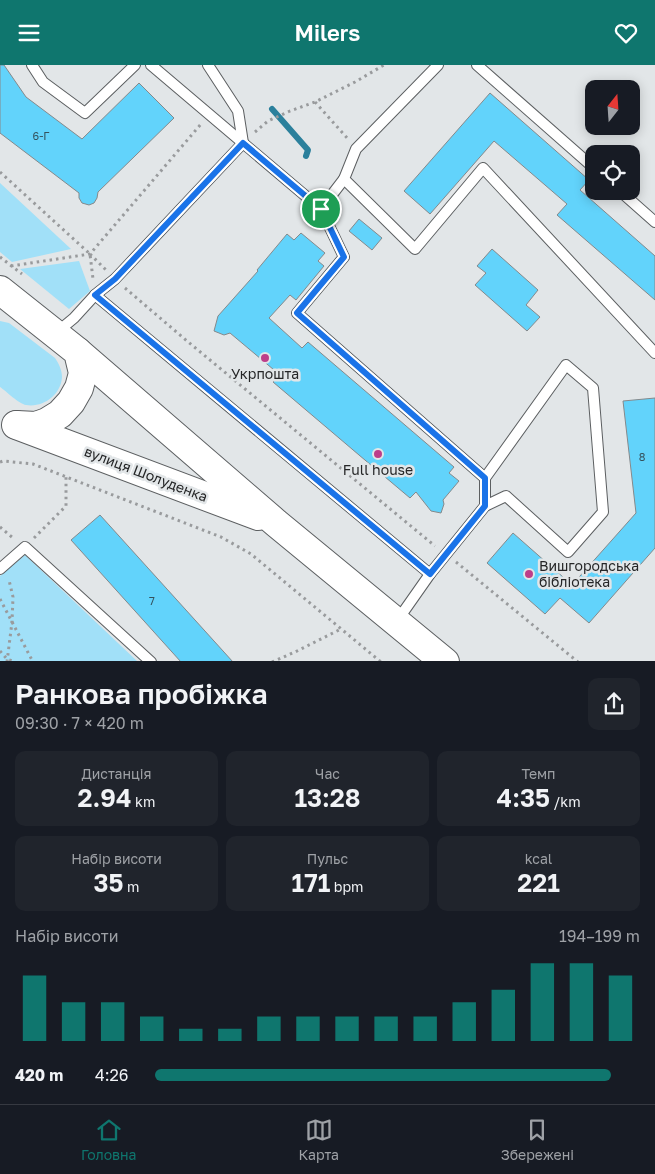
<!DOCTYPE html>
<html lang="uk">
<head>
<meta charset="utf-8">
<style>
	:root { --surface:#171b24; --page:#20242c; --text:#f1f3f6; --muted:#9ea1a6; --line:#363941; --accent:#0f766e }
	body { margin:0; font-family:"Golos Text",sans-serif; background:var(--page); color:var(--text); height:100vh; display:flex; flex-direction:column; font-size:19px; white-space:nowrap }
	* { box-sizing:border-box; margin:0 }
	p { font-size:16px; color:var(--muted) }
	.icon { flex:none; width:28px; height:28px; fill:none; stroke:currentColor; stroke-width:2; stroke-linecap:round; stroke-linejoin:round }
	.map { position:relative; height:596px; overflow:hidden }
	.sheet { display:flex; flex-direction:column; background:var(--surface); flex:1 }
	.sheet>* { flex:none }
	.needle { width:32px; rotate:17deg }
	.fabs { position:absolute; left:585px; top:15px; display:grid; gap:10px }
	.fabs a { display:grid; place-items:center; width:55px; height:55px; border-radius:10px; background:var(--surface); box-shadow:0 2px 12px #0003; font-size:25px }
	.pin { position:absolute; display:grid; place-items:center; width:42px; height:42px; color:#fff; margin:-21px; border:2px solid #fff; border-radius:50%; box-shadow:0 1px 5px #0007 }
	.round { display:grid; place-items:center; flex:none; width:52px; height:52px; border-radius:10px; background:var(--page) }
	.head { display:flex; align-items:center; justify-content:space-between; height:85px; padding:0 15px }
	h1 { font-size:28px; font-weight:600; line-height:38px }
	.stats { display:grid; grid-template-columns:repeat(3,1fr); gap:8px; height:85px; padding:5px 15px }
	.stats div { display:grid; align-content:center; border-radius:10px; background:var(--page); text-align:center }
	.stats b { font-size:25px; font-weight:600 }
	.stats small { font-size:14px; font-weight:400 }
	.stats p { font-size:14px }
	.chart { height:140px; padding:10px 15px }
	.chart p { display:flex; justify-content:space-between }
	.chart svg { width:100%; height:90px; margin-top:5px; stroke:var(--accent); stroke-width:6 }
	ul { padding:0 15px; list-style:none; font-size:16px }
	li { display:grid; grid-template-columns:80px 60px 1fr; align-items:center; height:38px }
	li i { height:12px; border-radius:6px; background:var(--accent) }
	header { display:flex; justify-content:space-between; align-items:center; height:65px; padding:0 15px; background:var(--accent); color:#fff; font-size:22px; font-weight:600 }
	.menu { display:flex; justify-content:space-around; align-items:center; height:70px; border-top:1px solid var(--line); background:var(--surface); font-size:14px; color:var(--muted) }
	.menu a { display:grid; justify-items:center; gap:2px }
	.menu .current { color:var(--accent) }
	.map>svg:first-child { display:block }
</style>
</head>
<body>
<header><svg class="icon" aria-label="menu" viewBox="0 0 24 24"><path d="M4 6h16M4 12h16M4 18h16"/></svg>Milers<svg class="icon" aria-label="heart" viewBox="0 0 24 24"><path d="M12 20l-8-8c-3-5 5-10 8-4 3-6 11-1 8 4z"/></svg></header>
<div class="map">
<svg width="655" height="597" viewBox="0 0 655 597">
	<rect width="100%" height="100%" fill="#e2e6e8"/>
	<!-- green -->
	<g fill="#a1e0f8">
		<polygon points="0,118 71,184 12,197 0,187"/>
		<polygon points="79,196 90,226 69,244 20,204"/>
		<path d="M0,256L9,258L55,293C59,299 62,305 62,312C61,330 43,343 26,340C19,339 6,326 0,322Z"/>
		<polygon points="25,490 137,596 0,596 0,511"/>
	</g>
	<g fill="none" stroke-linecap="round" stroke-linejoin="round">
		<!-- stream -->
		<polyline stroke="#2b809c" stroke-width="6" points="272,44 308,85 306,91"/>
	</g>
	<!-- building -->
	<g fill="#62d3fb" stroke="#85898b">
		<polygon points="0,0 4,0 26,32 82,74 139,18 174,53 98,127 97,133 94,138 89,140 82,138 79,133 79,128 0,68"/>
		<polygon points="490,28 589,115 580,125 655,191 655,235 557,150 567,139 494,76 430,149 404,126"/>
		<polygon points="359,154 382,173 372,185 349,166"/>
		<polygon points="301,168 325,188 318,196 324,201 296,235 290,230 269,253 302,283 308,277 454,402 449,408 459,416 443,435 444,439 441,448 431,446 416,427 410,433 359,390 273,317 280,310 230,268 224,270 214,266 218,251 258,206 257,205 287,169 294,175"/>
		<polygon points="492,184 538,225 526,240 540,252 527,266 475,220 486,208 477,201"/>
		<polygon points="655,333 655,483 589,558 560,533 545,549 487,498 513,468 572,520 636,448 623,336"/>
		<polygon points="100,450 233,597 181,597 71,475"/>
	</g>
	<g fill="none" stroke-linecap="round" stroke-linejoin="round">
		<defs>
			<g id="service">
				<polyline points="32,0 43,17 85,48 135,0"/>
				<polyline points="151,0 243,78"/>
				<polyline points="208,0 238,46 243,78"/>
				<polyline points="438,0 356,84 344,114 415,184 483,103 655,288"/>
				<polyline points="477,0 594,103"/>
				<polyline points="620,126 655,157"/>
				<polyline points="321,144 344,192 297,248 485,413 485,441"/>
				<polyline points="95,230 430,509"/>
				<polyline points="56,268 74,253 95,230 115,214 243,78 321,144 344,114"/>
				<polyline points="0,504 25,482 151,597"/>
				<polyline points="397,556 430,509 485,441 506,431 568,487 603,447 593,323 566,300 485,413"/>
			</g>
			<g id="secondary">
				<polyline points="0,225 78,287 83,308 79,323 71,337 60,349 47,357 36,361 17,360"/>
				<polyline points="78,287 276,458 445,597"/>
				<polyline points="16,360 258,451"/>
			</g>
		</defs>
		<!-- service casing -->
		<use href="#service" stroke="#5c5f61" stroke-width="12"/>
		<!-- secondary casing -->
		<use href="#secondary" stroke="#5c5f61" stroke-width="30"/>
		<!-- path -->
		<g stroke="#999b9d" stroke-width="3" stroke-dasharray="2.5 4" stroke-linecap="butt">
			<polyline points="315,37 348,74"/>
			<polyline points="255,67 268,56 290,46 315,37 355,17 384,0"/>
			<polyline points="0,107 90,189 93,214"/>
			<polyline points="90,189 106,205"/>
			<polyline points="0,192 22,209"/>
			<polyline points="11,201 90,189 201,59"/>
			<polyline points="125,223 187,276 435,481"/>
			<polyline points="0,397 3,396 33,399 221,472 251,489 381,597"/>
			<polyline points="0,462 13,473"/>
			<polyline points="34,473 66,441 66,412"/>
			<polyline points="456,497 578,597"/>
			<polyline points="0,534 33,597"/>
			<polyline points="0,586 7,594 15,597"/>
			<polyline points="7,597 12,557 13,532 9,515"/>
			<polyline points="272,597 295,587 341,564"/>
		</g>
		<!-- service -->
		<use href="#service" stroke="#fff" stroke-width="10"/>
		<!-- secondary -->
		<use href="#secondary" stroke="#fff" stroke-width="28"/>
	</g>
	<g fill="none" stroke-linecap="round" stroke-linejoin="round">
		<defs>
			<polygon id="route" points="243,78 321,144 344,192 297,248 485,413 485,441 430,509 95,230 115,214"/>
		</defs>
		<!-- route casing -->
		<use href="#route" stroke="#fff" stroke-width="10"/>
		<!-- route -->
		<use href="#route" stroke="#1a73e8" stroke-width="6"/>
	</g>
	<!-- markers -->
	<g fill="#bd3e8a" stroke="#e2e6e8" stroke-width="2">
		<circle cx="265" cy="293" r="5"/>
		<circle cx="378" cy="389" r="5"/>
		<circle cx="529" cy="509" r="5"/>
	</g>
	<g text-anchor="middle" stroke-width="5" stroke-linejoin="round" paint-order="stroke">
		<!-- number labels -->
		<g font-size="11" fill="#34515c">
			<text x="41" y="75">6-Г</text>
			<text x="642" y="396">8</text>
			<text x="152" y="540">7</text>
		</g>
		<!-- poi labels -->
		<g font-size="14" fill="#252627" stroke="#e2e6e8">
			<text x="265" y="314">Укрпошта</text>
			<text x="378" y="410">Full house</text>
			<text x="539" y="506" text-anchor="start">Вишгородська<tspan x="539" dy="16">бібліотека</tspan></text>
		</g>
		<!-- street labels -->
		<g font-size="14" fill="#252627" stroke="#e2e6e8">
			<text transform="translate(146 409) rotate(21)" y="5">вулиця Шолуденка</text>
		</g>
	</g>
</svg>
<div class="fabs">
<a><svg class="needle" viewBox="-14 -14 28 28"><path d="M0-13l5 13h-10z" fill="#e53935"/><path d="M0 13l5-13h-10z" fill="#9ea1a6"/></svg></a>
<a><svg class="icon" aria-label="locate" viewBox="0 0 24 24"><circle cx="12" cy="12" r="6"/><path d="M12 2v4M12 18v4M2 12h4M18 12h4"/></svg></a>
</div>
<div class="pin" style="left:321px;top:144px;background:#1e9e55"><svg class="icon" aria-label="arrive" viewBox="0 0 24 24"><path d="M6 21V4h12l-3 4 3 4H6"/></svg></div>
</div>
<section class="sheet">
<div class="head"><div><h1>Ранкова пробіжка</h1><p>09:30 · 7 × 420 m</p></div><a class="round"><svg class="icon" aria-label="share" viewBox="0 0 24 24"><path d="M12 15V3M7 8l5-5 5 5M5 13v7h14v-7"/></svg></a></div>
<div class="stats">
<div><p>Дистанція</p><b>2.94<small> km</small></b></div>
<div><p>Час</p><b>13:28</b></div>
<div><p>Темп</p><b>4:35<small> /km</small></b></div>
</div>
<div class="stats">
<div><p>Набір висоти</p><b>35<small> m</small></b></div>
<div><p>Пульс</p><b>171<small> bpm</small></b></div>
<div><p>kcal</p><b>221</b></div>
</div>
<div class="chart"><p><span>Набір висоти</span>194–199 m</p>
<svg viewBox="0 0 160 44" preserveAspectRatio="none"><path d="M5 44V12M15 44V25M25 44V25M35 44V32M45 44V38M55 44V38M65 44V32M75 44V32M85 44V32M95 44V32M105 44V32M115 44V25M125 44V19M135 44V6M145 44V6M155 44V12"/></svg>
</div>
<ul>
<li><b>420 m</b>4:26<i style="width:94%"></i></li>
</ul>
</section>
<nav class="menu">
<a class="current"><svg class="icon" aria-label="home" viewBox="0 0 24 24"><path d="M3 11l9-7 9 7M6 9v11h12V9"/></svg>Головна</a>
<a><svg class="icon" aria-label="map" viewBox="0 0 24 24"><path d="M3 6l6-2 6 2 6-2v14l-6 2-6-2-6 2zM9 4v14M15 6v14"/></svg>Карта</a>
<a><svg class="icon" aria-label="saved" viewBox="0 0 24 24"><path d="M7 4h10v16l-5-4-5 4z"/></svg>Збережені</a>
</nav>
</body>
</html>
